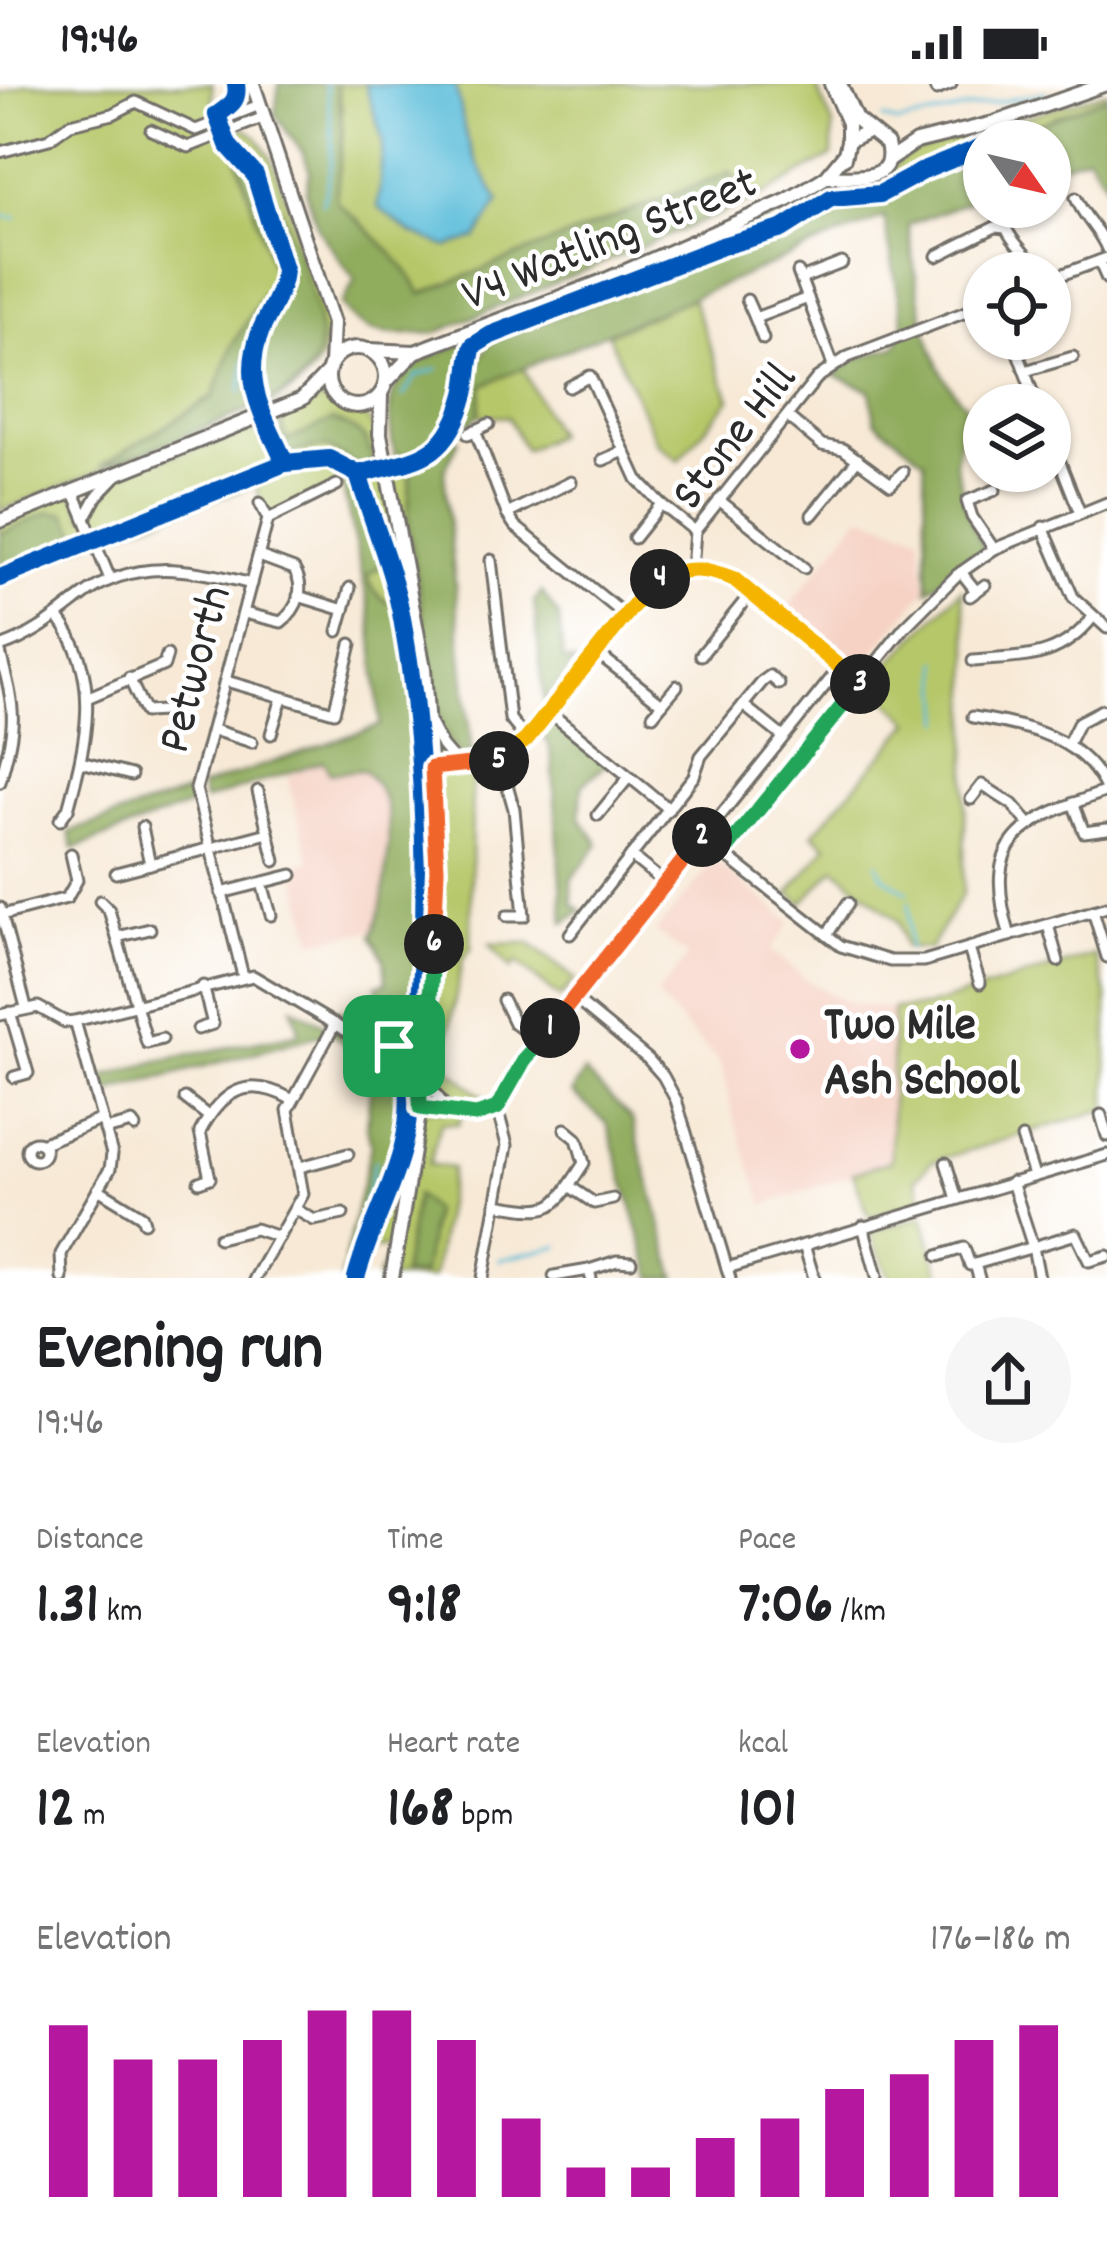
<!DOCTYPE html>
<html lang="en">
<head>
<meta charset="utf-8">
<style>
	:root { --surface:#fff; --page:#f6f6f6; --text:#202124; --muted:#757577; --accent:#b5179e }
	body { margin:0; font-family:Dekko,sans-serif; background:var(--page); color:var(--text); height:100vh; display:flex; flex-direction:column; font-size:45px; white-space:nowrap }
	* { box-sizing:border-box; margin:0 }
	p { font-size:39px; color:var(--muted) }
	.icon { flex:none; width:66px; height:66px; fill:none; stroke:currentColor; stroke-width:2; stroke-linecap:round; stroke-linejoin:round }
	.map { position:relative; height:1194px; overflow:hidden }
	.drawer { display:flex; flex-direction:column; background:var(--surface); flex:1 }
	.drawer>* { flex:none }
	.needle { width:78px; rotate:124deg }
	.controls { position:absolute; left:963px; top:36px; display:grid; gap:24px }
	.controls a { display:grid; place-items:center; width:108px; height:108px; border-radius:50%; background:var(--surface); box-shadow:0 3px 9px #0004; font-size:60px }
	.pin { position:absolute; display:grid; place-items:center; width:102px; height:102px; color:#fff; margin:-51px; border-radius:24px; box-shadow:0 6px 18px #0006 }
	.km { position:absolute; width:60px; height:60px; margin:-30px; border-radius:50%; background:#222; color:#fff; font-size:33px; line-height:60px; text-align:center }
	.round { display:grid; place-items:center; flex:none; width:126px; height:126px; border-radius:63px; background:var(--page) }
	.overview { display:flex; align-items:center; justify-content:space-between; height:204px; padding:0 36px }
	h1 { font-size:66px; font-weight:700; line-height:90px }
	.stats { display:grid; grid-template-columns:repeat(3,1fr); gap:18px; height:204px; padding:12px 36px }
	.stats div { display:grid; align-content:center }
	.stats b { font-size:60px; font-weight:700 }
	.stats small { font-size:33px; font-weight:400 }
	.stats p { font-size:33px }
	.chart { height:336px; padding:24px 36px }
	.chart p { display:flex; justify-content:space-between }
	.chart svg { width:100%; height:216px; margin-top:12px; stroke:var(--accent); stroke-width:6 }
	.status { display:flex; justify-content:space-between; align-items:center; height:84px; padding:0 60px; background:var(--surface); direction:ltr }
	.status svg { height:33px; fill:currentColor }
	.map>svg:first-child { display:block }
</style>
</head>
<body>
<div class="status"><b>19:46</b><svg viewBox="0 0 49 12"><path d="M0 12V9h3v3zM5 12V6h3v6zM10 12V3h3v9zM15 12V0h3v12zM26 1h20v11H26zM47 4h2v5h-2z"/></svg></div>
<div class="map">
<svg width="1107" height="1194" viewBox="0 0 1107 1194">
	<rect width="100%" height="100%" fill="#fff"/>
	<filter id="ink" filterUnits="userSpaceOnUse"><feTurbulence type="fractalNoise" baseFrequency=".00833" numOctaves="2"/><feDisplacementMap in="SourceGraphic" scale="24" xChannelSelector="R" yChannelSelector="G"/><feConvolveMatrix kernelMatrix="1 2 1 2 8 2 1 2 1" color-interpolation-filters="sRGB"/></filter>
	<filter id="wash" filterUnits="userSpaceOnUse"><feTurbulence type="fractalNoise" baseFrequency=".004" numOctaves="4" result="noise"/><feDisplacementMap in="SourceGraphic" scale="48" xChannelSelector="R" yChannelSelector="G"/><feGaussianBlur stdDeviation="2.7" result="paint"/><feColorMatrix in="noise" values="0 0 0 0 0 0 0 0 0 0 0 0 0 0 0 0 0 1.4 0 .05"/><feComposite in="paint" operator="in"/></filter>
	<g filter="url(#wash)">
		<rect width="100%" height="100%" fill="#f7e9d6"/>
		<!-- built -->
		<g fill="#f6d2c4">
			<polygon points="861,431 920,451 926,506 861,583 787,524"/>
			<polygon points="324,677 330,689 364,686 379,703 388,730 382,830 375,846 313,857 294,782 310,777 287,693"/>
			<polygon points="715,777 791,838 771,866 809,898 848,918 893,925 891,1077 764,1121 732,1029 721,981 656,912 688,872 655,848"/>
		</g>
		<!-- green -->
		<g fill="#b6c769" stroke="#70794a" stroke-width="3" fill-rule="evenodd">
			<path d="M26,0H212L213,36L222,50L243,43L256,52L271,73L327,229C331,272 314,296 277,316L0,427V10ZM237,74L313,281L277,314L144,368L105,380L213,312L232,262L275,191Z"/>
			<path d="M337,0H815L833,41L832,72L756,115L730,88L421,210C404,174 365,144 336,117L342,24Z"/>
			<path d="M1107,7V12L995,57H984V62L923,87L473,255L805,123C834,87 844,103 882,97L900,76L916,67Z"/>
			<polygon points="692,214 730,315 679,376 657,359 608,250"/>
			<polygon points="523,284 556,351 525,366 508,333 479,331 482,301"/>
			<path d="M302,315C358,320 374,325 388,383L406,380L410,387L408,439L457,667L472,671L471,865L463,874L443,980L497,1024L461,1030L459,1040L441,1039L429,1080L452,1084L433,1194H377L391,1163L371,1165L359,1194H351L389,1074L402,1070L408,1017L407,988L411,983L420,1024L446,1027L430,1002L426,964L369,958L335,940L337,934L350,943L418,937C423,834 423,731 414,627C411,594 409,558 400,525L377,512L367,490L373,485L358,391L268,435L255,401L94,457L0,496V487L82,454L49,428L0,450V437L73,406L84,432L119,388L269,342L265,328Z"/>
			<polygon points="962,505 970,571 963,809 930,865 905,864 898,837 835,784 802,819 789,809 827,762 813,750 911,638 884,613 886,601 878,591"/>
			<polygon points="529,859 575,895 560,914 516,878 511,885 490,860"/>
			<polygon points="1095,871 1107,912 1107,1025 931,1078 916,1095 923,1117 869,1133 853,1089 891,1077 893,925 925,923"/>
			<polygon points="923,1132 941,1194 890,1194 870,1148"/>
		</g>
		<!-- forest -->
		<g fill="#90ac5d" stroke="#5e6c44" stroke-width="3">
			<path d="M279,0H337L343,47L336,117C366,145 403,174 421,210L731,88L756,115L436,249C396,250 366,257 341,221L355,196L318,145L306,107L310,87L303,69L275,31Z"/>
			<polygon points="1107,12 1107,101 1087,71 1050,85 1050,57 995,57"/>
			<path d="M984,62V111L908,141C918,199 921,279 966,321L955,378L971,439L985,466L928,506L924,376L875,337L870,306L833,291L856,275L897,262L904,242L884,133L483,301L479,331L462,347L458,344C470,315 472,275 494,256L749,160Z"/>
			<path d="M253,68C274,103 320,216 320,256C320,282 298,302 277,314L144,368L100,382L213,313L232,262L275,191L237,74Z"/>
			<path d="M466,258C467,286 461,346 432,362C420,369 407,370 395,372C379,298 399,283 466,258Z"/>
			<path d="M282,336L287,357L332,336C356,344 368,351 373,376L359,383L327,363L281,370L270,342Z"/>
			<polygon points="450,353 459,356 444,388 472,671 457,667 442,643 408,439 411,383 440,366"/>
			<path d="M358,390L386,479L367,491C372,510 383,516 400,525L403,536C421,669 425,802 418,937C389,953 365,953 337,934L340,926L349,931L382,921L377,901L386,899L384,875L372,852C384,826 392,757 387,728C384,710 376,699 364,686L330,689L323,677L204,717L201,703L380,641L371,531L342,400L337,401Z"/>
			<polygon points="49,428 65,429 82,455 0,487 0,450"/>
			<polygon points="542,508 559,533 563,576 575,578 544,617 534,517"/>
			<polygon points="552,634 607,680 582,701 580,734 599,760 571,796 573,820 582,827 564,839 552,675 548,657 540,651"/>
			<polygon points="192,707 191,721 74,765 69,748"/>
			<polygon points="292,923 329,943 324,950 102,1010 98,994 157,977 300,949"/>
			<path d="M335,940C368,961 386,952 411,983L407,988L408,1017L402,1071L389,1074L351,1194H341L371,1061L367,1043L372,981L330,948Z"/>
			<polygon points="584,988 632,1035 676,1194 653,1194 607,1039 572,1009"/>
			<polygon points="416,1111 433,1126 423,1190 402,1191"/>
		</g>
		<!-- water -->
		<path fill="#5bbdda" stroke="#437482" stroke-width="3" d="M365,0H454C461,16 461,30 465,47C472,72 486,94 499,117L477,154L448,163L411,149L378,123L383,57Z"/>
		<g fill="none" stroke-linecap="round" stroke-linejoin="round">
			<!-- stream -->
			<g stroke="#5bbdda" stroke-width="3">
				<polyline points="883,35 898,39 1046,8"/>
				<path d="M322,119C335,85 334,35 325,0"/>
				<polyline points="0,132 17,134"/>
				<polyline points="241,308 245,278 279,197"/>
				<polyline points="403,312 416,292 437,285"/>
				<polyline points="939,577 943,637"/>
				<polyline points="877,779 882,791 908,809"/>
				<polyline points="909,865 909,818"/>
				<polyline points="499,1176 559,1162"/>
				<polyline points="347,1194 375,1077"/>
			</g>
		</g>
	</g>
	<g filter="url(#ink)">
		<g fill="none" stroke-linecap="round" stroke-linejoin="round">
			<defs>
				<g id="minor">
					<polyline points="934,0 936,6 951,0"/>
					<polyline points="151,46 188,63 262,34"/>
					<polyline points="0,68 49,55 70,40 113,30 136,18 196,46 257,22"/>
					<path d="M1076,114C1083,133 1099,145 1107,165"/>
					<path d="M937,172L995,143L1006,144C1014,162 1029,170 1037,189"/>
					<polyline points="1099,177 1107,195"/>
					<polyline points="798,188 833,281"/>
					<polyline points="801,195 842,179"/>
					<polyline points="1050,195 1107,174"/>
					<polyline points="747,216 755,234 808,214"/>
					<polyline points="755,234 763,255"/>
					<polyline points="1013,255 1037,321"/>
					<polyline points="1025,287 1073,273"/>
					<polyline points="569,303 590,292 637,395 661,420"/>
					<polyline points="787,332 822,361 843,365 891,400 903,388"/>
					<polyline points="475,346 507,430 515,442 626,532"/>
					<polyline points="983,349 984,349"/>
					<polyline points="468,350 489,340"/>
					<polyline points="1050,353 1080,429"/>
					<polyline points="603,376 624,367"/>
					<polyline points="73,406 110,495"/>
					<polyline points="719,416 804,484"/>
					<polyline points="507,430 571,398"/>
					<polyline points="812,431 858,375"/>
					<polyline points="85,434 97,412 116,392"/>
					<polyline points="268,435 337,401"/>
					<polyline points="1043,443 1073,513 1107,544"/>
					<polyline points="634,454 661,420 695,447"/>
					<polyline points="994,465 972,433 967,417 995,406"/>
					<polyline points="491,476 510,635 526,655"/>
					<polyline points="692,485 695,447 817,294 848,273 984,221"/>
					<polyline points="961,488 976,507"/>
					<polyline points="298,512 344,526"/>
					<polyline points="970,512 985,501"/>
					<path d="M244,529L281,538C298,525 306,504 294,485L259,472"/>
					<path d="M58,533C103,593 86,659 68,725L60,736"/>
					<polyline points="338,547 350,504"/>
					<path d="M0,563C33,552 53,535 80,514C132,473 191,484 251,500"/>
					<path d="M0,568C16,630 17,636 0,698"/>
					<polyline points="596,568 662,620 653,631"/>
					<polyline points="701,571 752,508"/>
					<path d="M973,577C1025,572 1058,577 1093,533"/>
					<polyline points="129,594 145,628 164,627"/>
					<polyline points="226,597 334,628 351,560"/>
					<polyline points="89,613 164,581 167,571"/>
					<polyline points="662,620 677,602"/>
					<polyline points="743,621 783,653"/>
					<polyline points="548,627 669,725"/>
					<path d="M973,633C1025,641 1085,654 1107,707"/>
					<polyline points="429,637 442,662 459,682"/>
					<polyline points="213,646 252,658"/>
					<polyline points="271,650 282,614"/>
					<polyline points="1068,660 1079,638 1102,626"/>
					<polyline points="500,676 514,725 524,832 507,832"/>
					<polyline points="81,678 131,691"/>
					<path d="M432,684L487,681L515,668C550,630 631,506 670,490C693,481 713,486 734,495L861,598"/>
					<polyline points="258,707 275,777"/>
					<polyline points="971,715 982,701 1012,720 1029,740"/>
					<polyline points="1073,719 1084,748 1107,745"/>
					<polyline points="598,731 629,693"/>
					<polyline points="142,743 150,780"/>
					<polyline points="702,753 841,862 890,877 924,877 1107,823"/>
					<polyline points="724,768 904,544 957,491 994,465 1107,419"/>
					<polyline points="631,772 666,800"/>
					<polyline points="116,789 268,749"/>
					<polyline points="262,799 271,831"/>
					<polyline points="221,809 292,791"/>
					<polyline points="100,817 109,826 147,959 162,955"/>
					<polyline points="0,824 26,923"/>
					<polyline points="1093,827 1107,873"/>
					<polyline points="2,831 67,814 77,796 71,770"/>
					<polyline points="1048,841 1058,877"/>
					<polyline points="570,850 694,692 701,672 763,597 770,592 779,600"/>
					<polyline points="827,851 848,819"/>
					<path d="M1010,852C980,753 1022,737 1107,707"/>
					<polyline points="117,853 150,845"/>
					<polyline points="969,865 980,899"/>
					<polyline points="243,892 196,705 268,435 260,419"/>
					<polyline points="575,915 648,975 663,992 676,1016 730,1194"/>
					<polyline points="503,916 514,939 539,958"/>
					<polyline points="10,928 28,989 14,993"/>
					<polyline points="0,931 38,923 65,938 75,937 253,892 356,953 394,963 426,964"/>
					<polyline points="198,945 213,940 203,902"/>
					<polyline points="394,963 411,983 419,1004"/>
					<polyline points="427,985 430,1002 448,1027"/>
					<polyline points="185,1014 208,1032"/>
					<path d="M420,1024C491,1032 492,1040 526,973L841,582"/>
					<polyline points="1101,1031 1107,1052"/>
					<polyline points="105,1046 132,1039 135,1043"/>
					<polyline points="1022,1054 1034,1092"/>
					<circle cx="36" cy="1067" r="9"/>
					<polyline points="41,1060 102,1035"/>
					<polyline points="946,1079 957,1115"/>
					<polyline points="300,1083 348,1070"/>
					<path d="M199,1098L210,1094L200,1048C222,1007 247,991 291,1015"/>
					<polyline points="1012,1098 1033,1163 1076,1150 1089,1177 1107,1172"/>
					<polyline points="569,1102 594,1119 613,1115"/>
					<polyline points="98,1105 142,1132 144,1138"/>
					<path d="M496,1120C555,1130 552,1128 584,1079L577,1055L565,1045"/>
					<polyline points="295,1125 314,1136 343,1130"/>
					<polyline points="863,1142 877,1192"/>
					<polyline points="219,1154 255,1145 279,1153"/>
					<polyline points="804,1161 814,1194"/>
					<polyline points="1033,1163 1039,1194"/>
					<polyline points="938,1172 964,1164 970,1181 975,1180"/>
					<polyline points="727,1184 1107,1071"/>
					<polyline points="589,1186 617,1177 631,1178"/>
					<polyline points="554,1192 589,1186 591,1194"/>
					<polyline points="62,1194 61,1170 110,1085 112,1070 75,937"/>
					<polyline points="255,1194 303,1110 288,1026 335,940"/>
					<polyline points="483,1194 507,1061 497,1024"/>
					<polyline points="979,1194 975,1180 1030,1164"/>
				</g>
				<g id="tertiary">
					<polyline points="253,0 333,239 331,280"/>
					<polyline points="831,0 848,39 848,57"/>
					<polyline points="844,74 848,57 868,47"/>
					<polyline points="889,76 916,58 994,39 1106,0"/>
					<path d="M826,93C852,91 897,101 887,60L856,35L840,0"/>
					<circle cx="357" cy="293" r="29"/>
					<polyline points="369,266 415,268 603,197 788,116 826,93 844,71"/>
					<polyline points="387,297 415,268"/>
					<polyline points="381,310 380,350 424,584 437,785 420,1024 392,1194"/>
					<polyline points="0,437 302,315 328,288"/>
				</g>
			</defs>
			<!-- minor casing -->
			<use href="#minor" stroke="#726e67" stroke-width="15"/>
			<!-- tertiary casing -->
			<use href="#tertiary" stroke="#726e67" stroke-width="18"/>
			<!-- minor -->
			<use href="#minor" stroke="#fff" stroke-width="9"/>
			<!-- tertiary -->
			<use href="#tertiary" stroke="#fff" stroke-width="12"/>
			<defs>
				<g id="cycleway">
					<path d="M236,0C239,18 230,21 217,31L228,61L255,91L284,185C283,207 270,226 261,246C240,299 264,331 285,379"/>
					<path d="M358,390C418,375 447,377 465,310C469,294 468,278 473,262L491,251L722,162L782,145L831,114L880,110L923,87L984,62"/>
					<path d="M0,494L285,379L329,375L358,390C373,439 395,490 403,540C425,663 431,822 417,946L406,954L381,956L380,967L403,980L407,988C418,1071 376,1119 356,1194"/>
				</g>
			</defs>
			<!-- cycleway casing -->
			<use href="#cycleway" stroke="#fff" stroke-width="26"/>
			<!-- cycleway -->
			<use href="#cycleway" stroke="#0057b8" stroke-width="18"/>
		</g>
	</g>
	<g fill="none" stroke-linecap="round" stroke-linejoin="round" filter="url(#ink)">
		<defs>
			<path id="split-1" d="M394,962C410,980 422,1000 420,1024L476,1031L497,1024L526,973L550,944"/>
			<polyline id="split-2" points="550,944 702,753"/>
			<polyline id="split-3" points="702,753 724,768 860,600"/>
			<path id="split-4" d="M660,495C686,482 707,484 734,495L860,600"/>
			<polyline id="split-5" points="499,677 526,656 645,507 660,495"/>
			<polyline id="split-6" points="434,860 437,785 432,684 499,677"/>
			<polyline id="split-7" points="394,962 426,964 434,860"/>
		</defs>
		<!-- split-1 casing -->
		<use href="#split-1" stroke="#fff" stroke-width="24"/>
		<!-- split-2 casing -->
		<use href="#split-2" stroke="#fff" stroke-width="24"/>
		<!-- split-3 casing -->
		<use href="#split-3" stroke="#fff" stroke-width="24"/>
		<!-- split-4 casing -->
		<use href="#split-4" stroke="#fff" stroke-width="24"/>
		<!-- split-5 casing -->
		<use href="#split-5" stroke="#fff" stroke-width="24"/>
		<!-- split-6 casing -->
		<use href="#split-6" stroke="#fff" stroke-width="24"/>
		<!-- split-7 casing -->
		<use href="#split-7" stroke="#fff" stroke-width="24"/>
		<!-- split-1 -->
		<use href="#split-1" stroke="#22a559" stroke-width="15"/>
		<!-- split-2 -->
		<use href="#split-2" stroke="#f0652b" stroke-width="15"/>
		<!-- split-3 -->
		<use href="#split-3" stroke="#22a559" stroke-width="15"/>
		<!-- split-4 -->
		<use href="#split-4" stroke="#f5b400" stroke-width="15"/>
		<!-- split-5 -->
		<use href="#split-5" stroke="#f5b400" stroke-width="15"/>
		<!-- split-6 -->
		<use href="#split-6" stroke="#f0652b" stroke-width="15"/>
		<!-- split-7 -->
		<use href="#split-7" stroke="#22a559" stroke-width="15"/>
	</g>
	<!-- markers -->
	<circle fill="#b5179e" stroke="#fff" stroke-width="4.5" cx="800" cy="965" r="12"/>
	<g text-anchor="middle" stroke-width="9" stroke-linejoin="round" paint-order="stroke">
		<!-- street labels -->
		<g font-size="48" fill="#2b2b2b" stroke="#fff">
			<text transform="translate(608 151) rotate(-22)" y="17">V4 Watling Street</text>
			<text transform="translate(731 350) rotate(-52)" y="17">Stone Hill</text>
			<text transform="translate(191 584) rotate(-75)" y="17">Petworth</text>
		</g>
		<!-- poi labels -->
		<g font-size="48" font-weight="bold" fill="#2b2b2b" stroke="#fff" text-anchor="start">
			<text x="824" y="954">Two Mile<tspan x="824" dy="55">Ash School</tspan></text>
		</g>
	</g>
</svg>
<div class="controls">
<a><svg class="needle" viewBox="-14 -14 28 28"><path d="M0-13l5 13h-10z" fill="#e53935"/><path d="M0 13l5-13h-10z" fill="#757577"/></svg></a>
<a><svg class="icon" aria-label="locate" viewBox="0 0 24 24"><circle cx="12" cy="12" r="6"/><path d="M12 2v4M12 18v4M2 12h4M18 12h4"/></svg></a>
<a><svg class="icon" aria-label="layers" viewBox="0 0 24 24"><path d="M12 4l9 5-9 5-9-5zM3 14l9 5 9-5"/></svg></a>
</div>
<div class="pin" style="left:394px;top:962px;background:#1e9e55"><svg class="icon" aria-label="arrive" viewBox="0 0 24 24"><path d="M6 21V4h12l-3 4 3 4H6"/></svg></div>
<b class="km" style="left:550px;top:944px">1</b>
<b class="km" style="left:702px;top:753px">2</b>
<b class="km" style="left:860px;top:600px">3</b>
<b class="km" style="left:660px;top:495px">4</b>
<b class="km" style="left:499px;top:677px">5</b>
<b class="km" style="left:434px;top:860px">6</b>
</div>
<section class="drawer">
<div class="overview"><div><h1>Evening run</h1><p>19:46</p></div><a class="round"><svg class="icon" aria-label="share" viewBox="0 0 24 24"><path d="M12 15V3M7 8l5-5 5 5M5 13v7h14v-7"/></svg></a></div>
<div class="stats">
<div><p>Distance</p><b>1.31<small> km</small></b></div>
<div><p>Time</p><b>9:18</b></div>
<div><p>Pace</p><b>7:06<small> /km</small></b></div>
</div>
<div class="stats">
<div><p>Elevation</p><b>12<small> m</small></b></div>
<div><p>Heart rate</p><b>168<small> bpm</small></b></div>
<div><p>kcal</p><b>101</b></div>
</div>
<div class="chart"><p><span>Elevation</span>176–186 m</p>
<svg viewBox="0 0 160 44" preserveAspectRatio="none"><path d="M5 44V9M15 44V16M25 44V16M35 44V12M45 44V6M55 44V6M65 44V12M75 44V28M85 44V38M95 44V38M105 44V32M115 44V28M125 44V22M135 44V19M145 44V12M155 44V9"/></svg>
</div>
</section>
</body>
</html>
